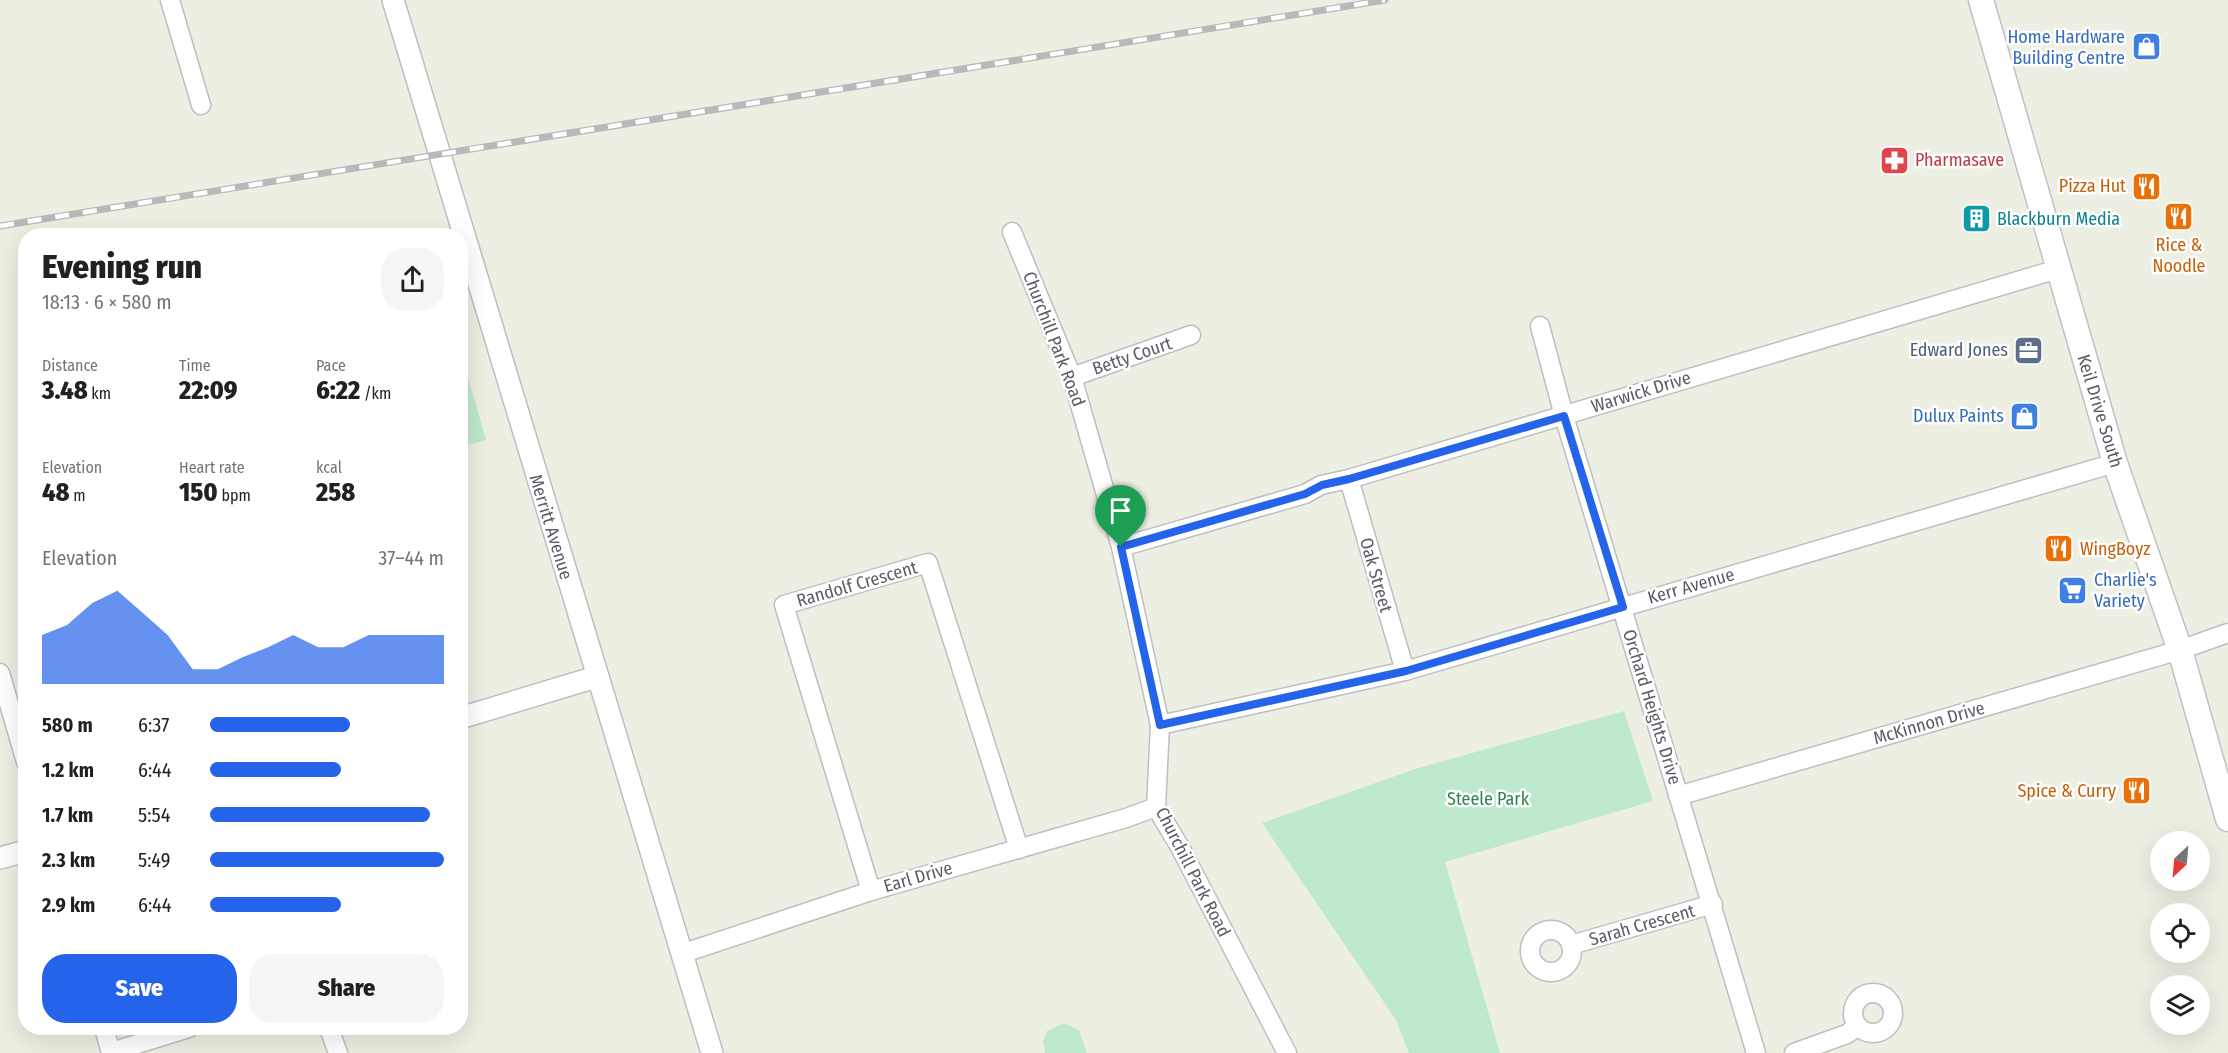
<!DOCTYPE html>
<html lang="en">
<head>
<meta charset="utf-8">
<style>
	:root { --surface:#fff; --page:#f6f6f6; --text:#202124; --muted:#757577; --accent:#2563eb }
	body { margin:0; font-family:"Fira Sans Condensed",sans-serif; background:var(--page); color:var(--text); height:100vh; display:flex; flex-direction:column; font-size:22px; white-space:nowrap }
	* { box-sizing:border-box; margin:0 }
	p { font-size:20px; color:var(--muted) }
	.icon { flex:none; width:33px; height:33px; fill:none; stroke:currentColor; stroke-width:2; stroke-linecap:round; stroke-linejoin:round }
	.map { position:relative; flex:1; overflow:hidden }
	.panel { position:absolute; left:18px; top:228px; width:450px; height:807px; display:flex; flex-direction:column; background:var(--surface); border-radius:24px; box-shadow:0 6px 24px #0002 }
	.panel>* { flex:none }
	.needle { width:39px; rotate:206deg }
	.buttons { position:absolute; left:2150px; top:831px; display:grid; gap:12px }
	.buttons a { display:grid; place-items:center; width:60px; height:60px; border-radius:50%; background:var(--surface); box-shadow:0 6px 24px #0002; font-size:30px }
	.pin { position:absolute; display:grid; place-items:center; width:51px; height:51px; color:#fff; margin:-62px -26px; border-radius:50% 50% 50% 0; rotate:-45deg; box-shadow:0 0 6px #0007 }
	.pin .icon { rotate:45deg }
	.round { display:grid; place-items:center; flex:none; width:63px; height:63px; border-radius:24px; background:var(--page) }
	.head { display:flex; align-items:center; justify-content:space-between; height:102px; padding:0 24px }
	h1 { font-size:33px; font-weight:800; line-height:45px }
	.metrics { display:grid; grid-template-columns:repeat(3,1fr); gap:9px; height:102px; padding:6px 24px }
	.metrics div { display:grid; align-content:center }
	.metrics b { font-size:26px; font-weight:800 }
	.metrics small { font-size:16px; font-weight:400 }
	.metrics p { font-size:16px }
	.chart { height:168px; padding:12px 24px }
	.chart p { display:flex; justify-content:space-between }
	.chart svg { width:100%; height:108px; margin-top:6px; fill:var(--accent); opacity:.7 }
	.primary-button { display:flex; gap:12px; margin-top:auto; padding:12px 24px }
	.primary-button a { flex:1; height:69px; border-radius:24px; background:var(--accent); color:#fff; font-size:24px; font-weight:800; line-height:69px; text-align:center }
	.primary-button a+a { background:var(--page); color:var(--text) }
	ul { padding:0 24px; list-style:none; font-size:20px }
	li { display:grid; grid-template-columns:96px 72px 1fr; align-items:center; height:45px }
	li i { height:15px; border-radius:8px; background:var(--accent) }
	.map>svg:first-child { display:block }
</style>
</head>
<body>
<div class="map">
<svg width="2228" height="1053" viewBox="0 0 2228 1053">
	<rect width="100%" height="100%" fill="#eeefe3"/>
	<!-- green -->
	<g fill="#bee9cc">
		<polygon points="460,349 486,440 461,447 460,447"/>
		<polygon points="1624,711 1653,801 1445,862 1500,1053 1409,1053 1396,1020 1262,823 1418,768"/>
		<polygon points="1064,1023 1079,1030 1087,1053 1045,1053 1043,1041 1047,1031"/>
	</g>
	<g fill="none" stroke-linecap="round" stroke-linejoin="round">
		<defs>
			<g id="minor">
				<polyline points="170,0 201,105"/>
				<polyline points="1012,232 1072,377 1121,547 1160,725 1156,807 1181,849 1287,1053"/>
				<polyline points="1540,326 1564,416 1756,1053"/>
				<polyline points="1072,377 1191,335"/>
				<polyline points="1349,479 1405,671"/>
				<polyline points="1121,547 1305,494 1321,485 1349,479 2058,269"/>
				<polyline points="0,673 26,762"/>
				<polyline points="1160,725 1405,671 2115,463"/>
				<polyline points="1678,796 2180,650 2228,633"/>
				<polyline points="871,891 784,605 928,563 1019,849"/>
				<circle cx="1551" cy="951" r="21"/>
				<polyline points="1571,945 1713,904"/>
				<polyline points="681,954 871,891 1126,818 1156,807"/>
				<circle cx="1873" cy="1013" r="20"/>
				<polyline points="104,1028 111,1053"/>
				<polyline points="329,1028 338,1053"/>
				<polyline points="111,1052 189,1028"/>
				<polyline points="1794,1053 1847,1034 1858,1026"/>
			</g>
			<g id="tertiary">
				<polyline points="393,0 712,1053"/>
				<polyline points="460,718 596,677"/>
				<polyline points="0,858 26,851"/>
			</g>
			<polyline id="secondary" points="1981,0 2115,463 2180,650 2228,819"/>
		</defs>
		<!-- minor casing -->
		<use href="#minor" stroke="#bdbec6" stroke-width="21"/>
		<!-- tertiary casing -->
		<use href="#tertiary" stroke="#bdbec6" stroke-width="24"/>
		<!-- secondary casing -->
		<use href="#secondary" stroke="#c0c0ca" stroke-width="27"/>
		<!-- minor -->
		<use href="#minor" stroke="#fff" stroke-width="18"/>
		<!-- tertiary -->
		<use href="#tertiary" stroke="#fff" stroke-width="21"/>
		<!-- secondary -->
		<use href="#secondary" stroke="#fff" stroke-width="24"/>
		<defs>
			<polyline id="rail" points="0,226 1385,0"/>
		</defs>
		<!-- rail casing -->
		<use href="#rail" stroke="#b9b9ba" stroke-width="7"/>
		<!-- rail -->
		<use href="#rail" stroke="#fff" stroke-width="4.5" stroke-dasharray="14" stroke-linecap="butt"/>
	</g>
	<g fill="none" stroke-linecap="round" stroke-linejoin="round">
		<defs>
			<polygon id="route" points="1564,416 1623,607 1406,671 1160,725 1121,547 1305,494 1322,485 1349,479"/>
		</defs>
		<!-- route casing -->
		<use href="#route" stroke="#fff" stroke-width="12"/>
		<!-- route -->
		<use href="#route" stroke="#2563eb" stroke-width="8"/>
	</g>
	<!-- icons -->
	<defs>
		<symbol id="shop-square" viewBox="-11 -11 22 22"><rect x="-9" y="-9" width="18" height="18" rx="4" fill="#3f7fe0" stroke="#fff"/><path d="M-5-2.5h2.3a2.7 3.5 0 0 1 5.4 0H5L5.5 6h-11ZM-1.5-2.5h3a1.5 2.3 0 0 0-3 0Z" fill="#fff"/></symbol>
		<symbol id="pharmacy-square" viewBox="-11 -11 22 22"><rect x="-9" y="-9" width="18" height="18" rx="4" fill="#e0444e" stroke="#fff"/><path d="M-2-6h4v4h4v4h-4v4h-4v-4h-4v-4h4Z" fill="#fff"/></symbol>
		<symbol id="restaurant-square" viewBox="-11 -11 22 22"><rect x="-9" y="-9" width="18" height="18" rx="4" fill="#e8710a" stroke="#fff"/><path d="M-5-6h1v4h1v-4h1v4h1v-4h1v5L-1.5 .5V6h-2V.5L-5-1ZM5-6V6H3V1.5H1.5Q1.5-4 5-6Z" fill="#fff"/></symbol>
		<symbol id="building-square" viewBox="-11 -11 22 22"><rect x="-9" y="-9" width="18" height="18" rx="4" fill="#0f9aa8" stroke="#fff"/><path d="M-4-6H4V6H1V3H-1V6H-4ZM-2.5-4.3h1.7v1.8h-1.7ZM.8-4.3h1.7v1.8H.8ZM-2.5-1h1.7V.8h-1.7ZM.8-1h1.7V.8H.8Z" fill="#fff"/></symbol>
		<symbol id="office-square" viewBox="-11 -11 22 22"><rect x="-9" y="-9" width="18" height="18" rx="4" fill="#5c6f8a" stroke="#fff"/><path d="M-6-3h4V-5.5h4V-3h4V5H-6ZM-1-4.5V-3h2v-1.5ZM-6 0V1H6V0Z" fill="#fff"/></symbol>
		<symbol id="supermarket-square" viewBox="-11 -11 22 22"><rect x="-9" y="-9" width="18" height="18" rx="4" fill="#3f7fe0" stroke="#fff"/><path d="M-6-5.5h2.5l.6 2H6L4.5 2H-2.5L-4.4-4H-6ZM-1.5 3.2a1.3 1.3 0 1 0 .1 0ZM3 3.2a1.3 1.3 0 1 0 .1 0Z" fill="#fff"/></symbol>
	</defs>
	<g fill-rule="evenodd">
		<use href="#shop-square" x="2130" y="30" width="33" height="33"/>
		<use href="#pharmacy-square" x="1878" y="144" width="33" height="33"/>
		<use href="#restaurant-square" x="2130" y="170" width="33" height="33"/>
		<use href="#restaurant-square" x="2162" y="200" width="33" height="33"/>
		<use href="#building-square" x="1960" y="202" width="33" height="33"/>
		<use href="#office-square" x="2012" y="334" width="33" height="33"/>
		<use href="#shop-square" x="2008" y="400" width="33" height="33"/>
		<use href="#restaurant-square" x="2042" y="532" width="33" height="33"/>
		<use href="#supermarket-square" x="2056" y="574" width="33" height="33"/>
		<use href="#restaurant-square" x="2120" y="774" width="33" height="33"/>
	</g>
	<g text-anchor="middle" stroke-width="5" stroke-linejoin="round" paint-order="stroke">
		<!-- shop labels -->
		<g font-size="18" fill="#366cbe" stroke="#fff" text-anchor="end">
			<text x="2125" y="43">Home Hardware<tspan x="2125" dy="21">Building Centre</tspan></text>
			<text x="2004" y="422">Dulux Paints</text>
			<text x="2094" y="586" text-anchor="start">Charlie's<tspan x="2094" dy="21">Variety</tspan></text>
		</g>
		<!-- health labels -->
		<g font-size="18" fill="#be3a42" stroke="#fff" text-anchor="start">
			<text x="1915" y="166">Pharmasave</text>
		</g>
		<!-- food labels -->
		<g font-size="18" fill="#c56008" stroke="#fff" text-anchor="end">
			<text x="2126" y="192">Pizza Hut</text>
			<text x="2179" y="251" text-anchor="middle">Rice &amp;<tspan x="2179" dy="21">Noodle</tspan></text>
			<text x="2080" y="555" text-anchor="start">WingBoyz</text>
			<text x="2116" y="797">Spice &amp; Curry</text>
		</g>
		<!-- culture labels -->
		<g font-size="18" fill="#0d838f" stroke="#fff" text-anchor="start">
			<text x="1997" y="225">Blackburn Media</text>
		</g>
		<!-- street labels -->
		<g font-size="18" fill="#5b5c65" stroke="#fff">
			<text transform="translate(1054 339) rotate(69)" y="6">Churchill Park Road</text>
			<text transform="translate(1132 356) rotate(-19)" y="6">Betty Court</text>
			<text transform="translate(1641 392) rotate(-17)" y="6">Warwick Drive</text>
			<text transform="translate(2100 411) rotate(73)" y="6">Keil Drive South</text>
			<text transform="translate(551 527) rotate(73)" y="6">Merritt Avenue</text>
			<text transform="translate(1376 575) rotate(74)" y="6">Oak Street</text>
			<text transform="translate(857 584) rotate(-16)" y="6">Randolf Crescent</text>
			<text transform="translate(1691 586) rotate(-16)" y="6">Kerr Avenue</text>
			<text transform="translate(1652 707) rotate(73)" y="6">Orchard Heights Drive</text>
			<text transform="translate(1929 723) rotate(-16)" y="6">McKinnon Drive</text>
			<text transform="translate(1193 872) rotate(63)" y="6">Churchill Park Road</text>
			<text transform="translate(918 877) rotate(-16)" y="6">Earl Drive</text>
			<text transform="translate(1642 925) rotate(-16)" y="6">Sarah Crescent</text>
		</g>
		<!-- service labels -->
		<g font-size="18" fill="#4e5e75" stroke="#fff" text-anchor="end">
			<text x="2008" y="356">Edward Jones</text>
		</g>
		<!-- park labels -->
		<g font-size="18" fill="#2d834d" stroke="#fff">
			<text x="1488" y="805">Steele Park</text>
		</g>
	</g>
</svg>
<div class="buttons">
<a><svg class="needle" viewBox="-14 -14 28 28"><path d="M0-13l5 13h-10z" fill="#e53935"/><path d="M0 13l5-13h-10z" fill="#757577"/></svg></a>
<a><svg class="icon" aria-label="locate" viewBox="0 0 24 24"><circle cx="12" cy="12" r="6"/><path d="M12 2v4M12 18v4M2 12h4M18 12h4"/></svg></a>
<a><svg class="icon" aria-label="layers" viewBox="0 0 24 24"><path d="M12 4l9 5-9 5-9-5zM3 14l9 5 9-5"/></svg></a>
</div>
<div class="pin" style="left:1121px;top:547px;background:#1e9e55"><svg class="icon" aria-label="arrive" viewBox="0 0 24 24"><path d="M6 21V4h12l-3 4 3 4H6"/></svg></div>
<section class="panel">
<div class="head"><div><h1>Evening run</h1><p>18:13 · 6 × 580 m</p></div><a class="round"><svg class="icon" aria-label="share" viewBox="0 0 24 24"><path d="M12 15V3M7 8l5-5 5 5M5 13v7h14v-7"/></svg></a></div>
<div class="metrics">
<div><p>Distance</p><b>3.48<small> km</small></b></div>
<div><p>Time</p><b>22:09</b></div>
<div><p>Pace</p><b>6:22<small> /km</small></b></div>
</div>
<div class="metrics">
<div><p>Elevation</p><b>48<small> m</small></b></div>
<div><p>Heart rate</p><b>150<small> bpm</small></b></div>
<div><p>kcal</p><b>258</b></div>
</div>
<div class="chart"><p><span>Elevation</span>37–44 m</p>
<svg viewBox="0 0 160 44" preserveAspectRatio="none"><path d="M0 44V24L10 20L20 11L30 6L40 15L50 24L60 38L70 38L80 33L90 29L100 24L110 29L120 29L130 24L140 24L150 24L160 24V44z"/></svg>
</div>
<ul>
<li><b>580 m</b>6:37<i style="width:60%"></i></li>
<li><b>1.2 km</b>6:44<i style="width:56%"></i></li>
<li><b>1.7 km</b>5:54<i style="width:94%"></i></li>
<li><b>2.3 km</b>5:49<i style="width:100%"></i></li>
<li><b>2.9 km</b>6:44<i style="width:56%"></i></li>
</ul>
<div class="primary-button"><a>Save</a><a>Share</a></div>
</section>
</div>
</body>
</html>
